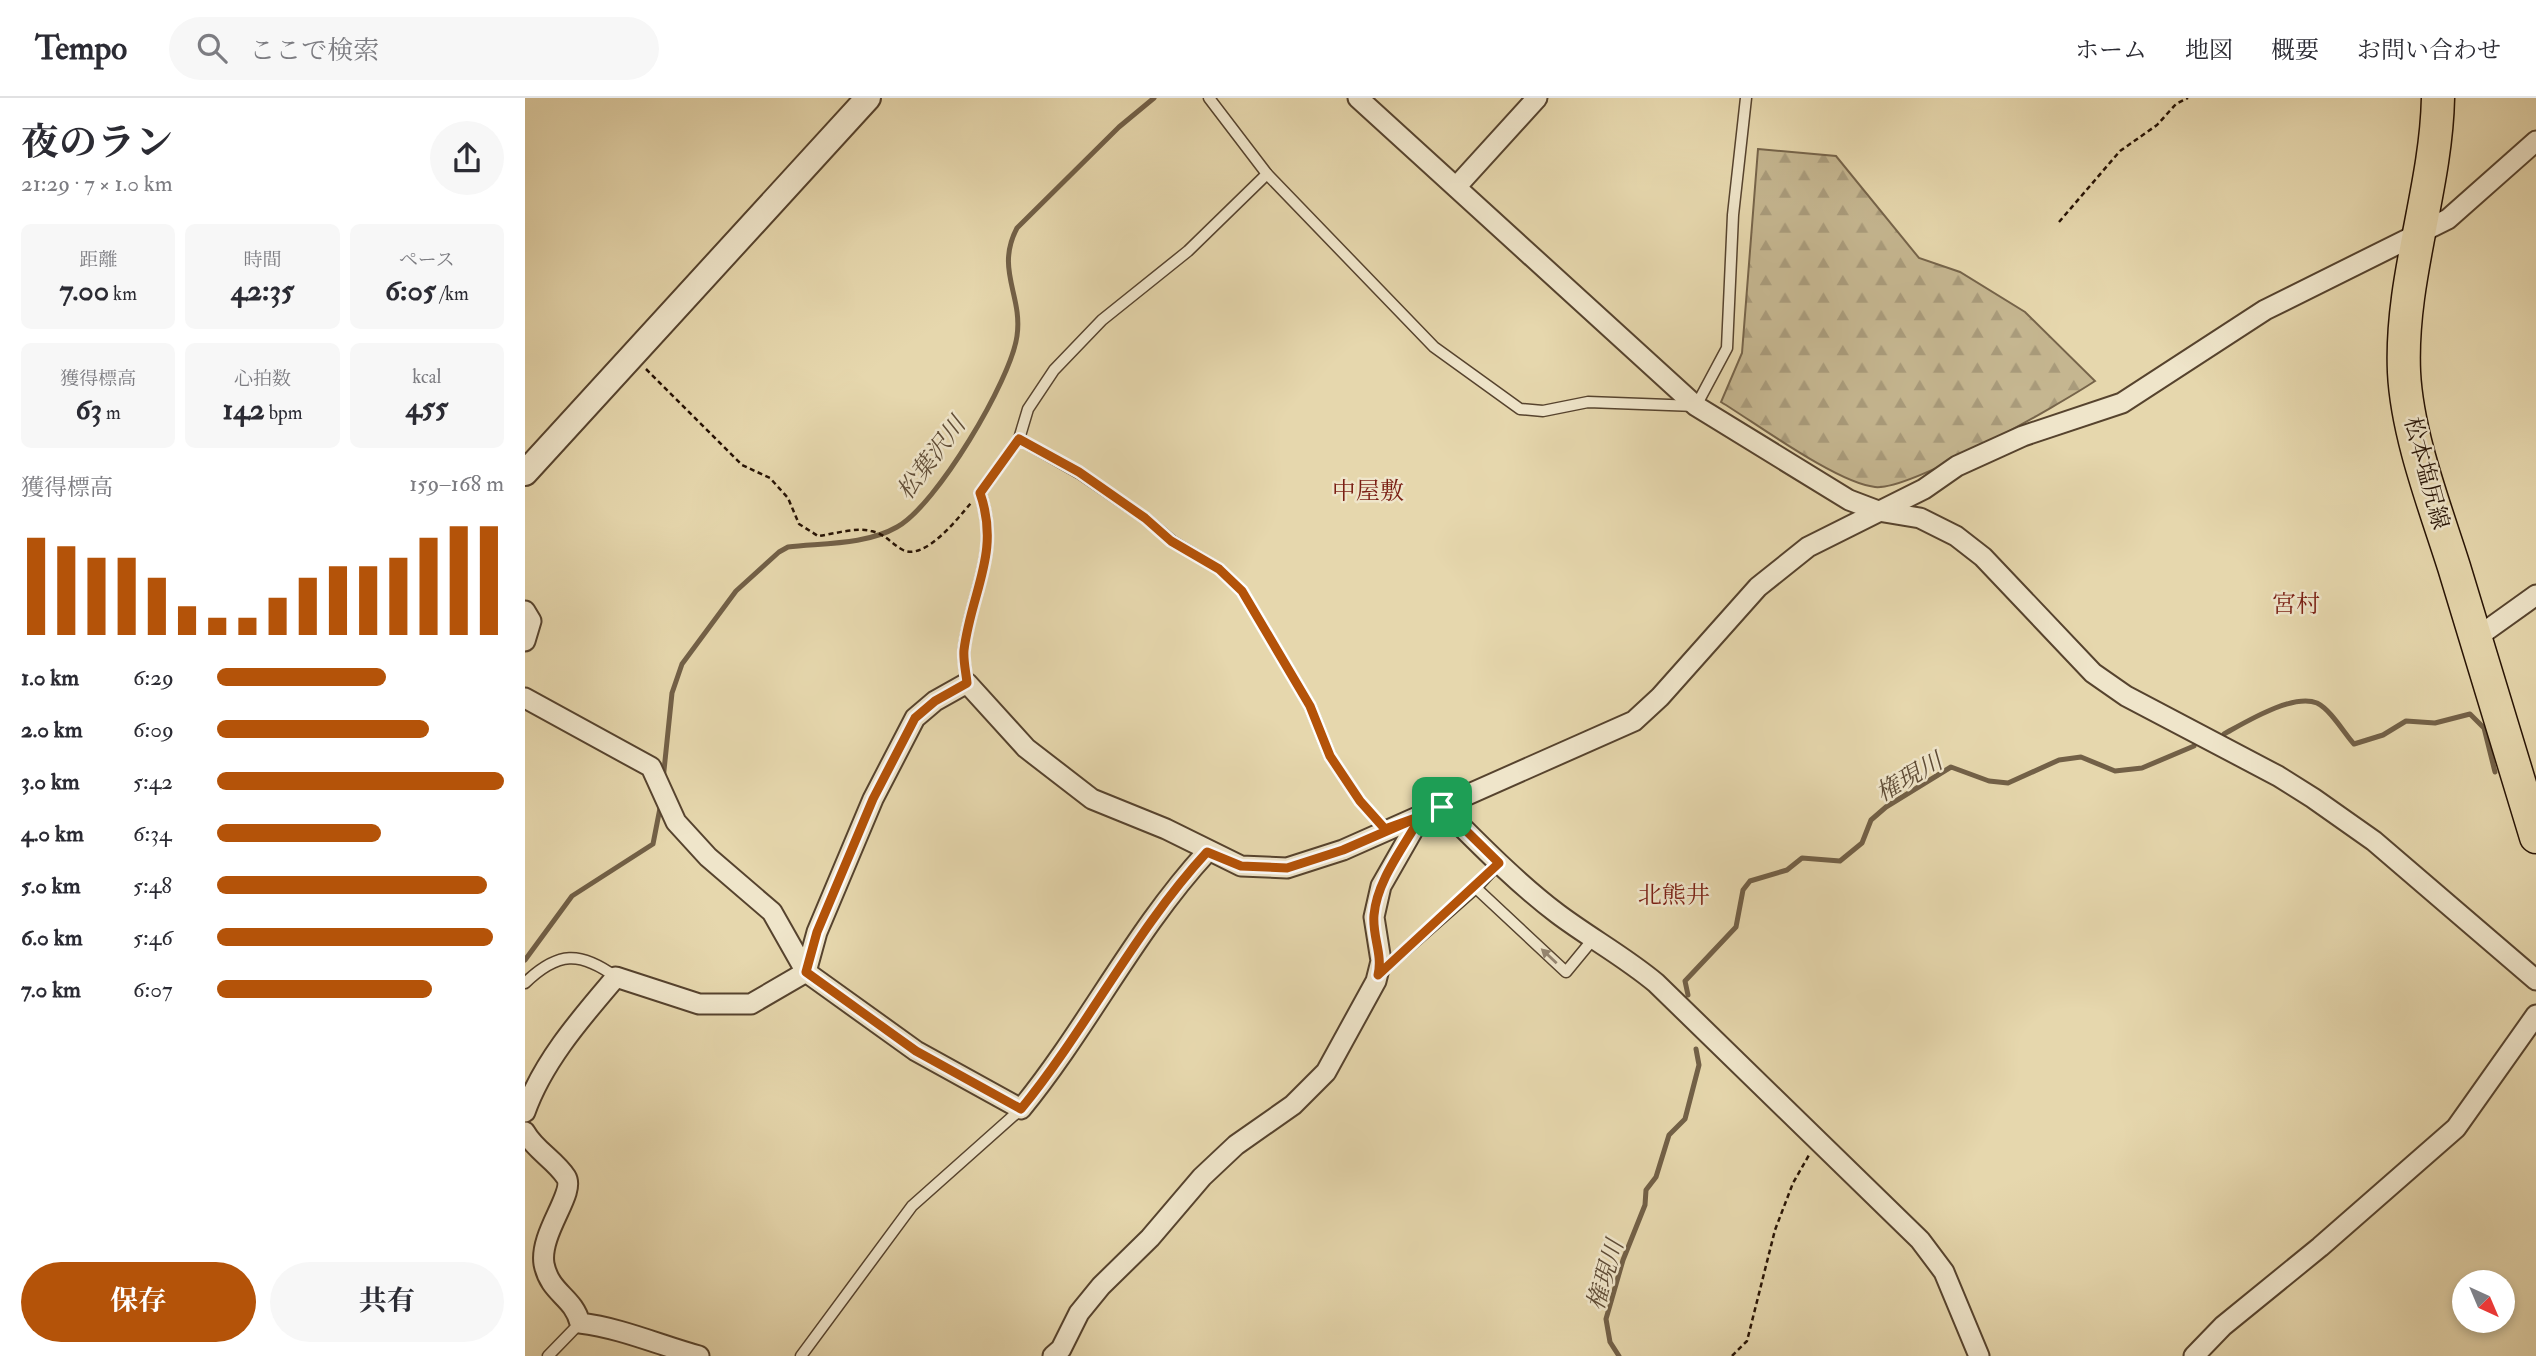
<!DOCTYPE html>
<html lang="ja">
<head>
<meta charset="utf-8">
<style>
	:root { --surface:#fff; --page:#f7f7f7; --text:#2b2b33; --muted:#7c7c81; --line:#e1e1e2; --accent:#b45309 }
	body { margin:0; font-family:"IM FELL Double Pica","Noto Serif JP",serif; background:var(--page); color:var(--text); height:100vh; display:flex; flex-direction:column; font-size:26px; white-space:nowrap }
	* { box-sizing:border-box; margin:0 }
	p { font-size:23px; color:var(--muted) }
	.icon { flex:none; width:38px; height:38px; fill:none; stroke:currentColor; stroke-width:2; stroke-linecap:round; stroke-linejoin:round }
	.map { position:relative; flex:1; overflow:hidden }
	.side { display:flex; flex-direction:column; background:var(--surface); width:525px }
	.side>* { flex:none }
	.needle { width:46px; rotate:136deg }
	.controls { position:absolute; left:1927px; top:1172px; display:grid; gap:14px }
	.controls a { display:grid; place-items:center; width:63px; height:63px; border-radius:50%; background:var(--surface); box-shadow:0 4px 10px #0003; font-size:35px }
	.pin { position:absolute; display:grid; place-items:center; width:60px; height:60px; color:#fff; margin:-30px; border-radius:14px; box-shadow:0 4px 10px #0006 }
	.round { display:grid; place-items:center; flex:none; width:74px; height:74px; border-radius:37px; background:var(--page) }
	.headline { display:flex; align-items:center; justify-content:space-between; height:119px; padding:0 21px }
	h1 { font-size:38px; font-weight:700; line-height:52px }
	.metrics { display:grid; grid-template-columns:repeat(3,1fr); gap:10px; height:119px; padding:7px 21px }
	.metrics div { display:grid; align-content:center; border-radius:10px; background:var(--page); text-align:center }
	.metrics b { font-size:30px; font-weight:700 }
	.metrics small { font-size:19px; font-weight:400 }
	.metrics p { font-size:19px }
	.chart { height:196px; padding:14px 21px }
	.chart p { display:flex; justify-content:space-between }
	.chart svg { width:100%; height:126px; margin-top:7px; stroke:var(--accent); stroke-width:6 }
	.button { display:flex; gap:14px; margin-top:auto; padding:14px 21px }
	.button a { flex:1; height:80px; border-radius:42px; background:var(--accent); color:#fff; font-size:28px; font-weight:700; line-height:80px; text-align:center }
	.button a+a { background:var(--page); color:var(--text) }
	ul { padding:0 21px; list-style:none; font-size:23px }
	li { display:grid; grid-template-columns:112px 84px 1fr; align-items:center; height:52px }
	li i { height:18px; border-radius:9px; background:var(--accent) }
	header { display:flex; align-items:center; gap:42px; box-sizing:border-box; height:98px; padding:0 35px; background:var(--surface); border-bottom:2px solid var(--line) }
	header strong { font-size:33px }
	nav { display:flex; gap:38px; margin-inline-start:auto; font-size:24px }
	.search { width:490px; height:63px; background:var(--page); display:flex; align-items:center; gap:18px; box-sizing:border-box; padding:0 24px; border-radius:38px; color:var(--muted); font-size:26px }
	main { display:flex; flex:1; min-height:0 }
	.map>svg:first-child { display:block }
</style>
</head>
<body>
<header>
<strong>Tempo</strong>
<div class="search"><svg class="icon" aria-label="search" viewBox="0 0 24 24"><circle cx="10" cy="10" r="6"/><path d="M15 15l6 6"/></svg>ここで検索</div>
<nav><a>ホーム</a><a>地図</a><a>概要</a><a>お問い合わせ</a></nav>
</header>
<main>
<section class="side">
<div class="headline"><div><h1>夜のラン</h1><p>21:29 · 7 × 1.0 km</p></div><a class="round"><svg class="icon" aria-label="share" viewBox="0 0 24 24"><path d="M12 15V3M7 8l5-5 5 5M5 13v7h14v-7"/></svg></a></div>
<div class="metrics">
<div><p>距離</p><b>7.00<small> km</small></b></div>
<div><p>時間</p><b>42:35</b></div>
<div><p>ペース</p><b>6:05<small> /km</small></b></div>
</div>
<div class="metrics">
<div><p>獲得標高</p><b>63<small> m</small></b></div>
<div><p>心拍数</p><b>142<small> bpm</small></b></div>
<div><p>kcal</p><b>455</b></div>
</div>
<div class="chart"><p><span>獲得標高</span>159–168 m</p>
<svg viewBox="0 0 160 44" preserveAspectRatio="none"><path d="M5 44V10M15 44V13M25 44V17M35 44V17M45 44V24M55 44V34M65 44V38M75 44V38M85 44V31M95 44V24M105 44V20M115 44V20M125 44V17M135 44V10M145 44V6M155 44V6"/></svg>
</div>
<ul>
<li><b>1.0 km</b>6:29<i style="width:59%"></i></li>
<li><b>2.0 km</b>6:09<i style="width:74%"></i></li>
<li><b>3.0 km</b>5:42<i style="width:100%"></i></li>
<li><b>4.0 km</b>6:34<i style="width:57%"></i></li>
<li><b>5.0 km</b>5:48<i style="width:94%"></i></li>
<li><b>6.0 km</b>5:46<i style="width:96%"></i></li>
<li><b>7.0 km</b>6:07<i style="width:75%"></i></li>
</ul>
<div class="button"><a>保存</a><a>共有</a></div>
</section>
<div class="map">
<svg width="2011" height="1258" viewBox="0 0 2011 1258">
	<defs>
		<pattern id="forest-firs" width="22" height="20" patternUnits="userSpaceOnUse" patternTransform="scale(1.75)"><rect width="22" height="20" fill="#c5b690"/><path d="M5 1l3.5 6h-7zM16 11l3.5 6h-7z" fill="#a99b7b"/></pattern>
	</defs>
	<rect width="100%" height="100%" fill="#e6d7ad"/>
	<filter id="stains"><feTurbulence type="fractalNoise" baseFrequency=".00286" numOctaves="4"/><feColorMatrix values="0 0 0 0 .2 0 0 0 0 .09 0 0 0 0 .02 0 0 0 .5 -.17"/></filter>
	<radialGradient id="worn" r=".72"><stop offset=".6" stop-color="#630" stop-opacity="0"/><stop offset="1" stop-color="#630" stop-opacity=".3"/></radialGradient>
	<!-- forest -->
	<path fill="url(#forest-firs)" stroke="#76644a" stroke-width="2" d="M1233,51L1311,58L1394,160L1435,174L1500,214L1570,283C1535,306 1385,393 1350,389C1312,385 1232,326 1196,304L1217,255Z"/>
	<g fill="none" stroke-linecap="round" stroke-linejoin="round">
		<!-- stream -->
		<g stroke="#726047" stroke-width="5">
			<path d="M1699,636C1721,624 1768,595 1792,605C1806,612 1819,635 1829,646L1858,637L1881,623L1910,625L1945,616L1959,630L1970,674"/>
			<path d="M138,682L147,595L157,566L211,493L254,454L263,449C297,445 341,447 372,429C411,408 486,282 492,238C498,197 470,172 492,130L594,29L629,0"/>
			<polyline points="0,862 47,798 128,746 136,705"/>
			<polyline points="1163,897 1160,883 1211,829 1218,792 1225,783 1262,772 1277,760 1315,763 1337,745 1346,722 1361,709 1426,669 1464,683 1483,685 1534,662 1556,659 1590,673 1617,670 1669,648"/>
			<polyline points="1094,1258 1085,1244 1081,1221 1098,1162 1120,1107 1121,1092 1131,1079 1144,1037 1160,1021 1174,967 1171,951"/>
		</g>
		<defs>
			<g id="service">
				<polyline points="684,0 742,76 909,249 995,311 1018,313 1063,304 1171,308 1202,250 1208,117 1221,0"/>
				<polyline points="494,341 554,375 620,420 647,443 694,471 717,493 785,608 805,658 835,703 860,731"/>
				<path d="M442,585C441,574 438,562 439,551C446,494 476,454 455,395L494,341L503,311L529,272L577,222L663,153L742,76"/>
				<polyline points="974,765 951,790 1041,874 1069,840"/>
				<polyline points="857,873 951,790"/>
				<path d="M0,885C33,853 55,853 91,879"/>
				<polyline points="23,1258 55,1225"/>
				<polyline points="276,1258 387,1108 496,1011"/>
			</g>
			<g id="minor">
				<polyline points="833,0 1171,308 1324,402 1353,413 1395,420 1431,438 1458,459 1568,575 1601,598 1753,678 1788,700 1849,743 2011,882"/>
				<polyline points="932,88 1012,0"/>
				<polyline points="0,513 6,523 0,543"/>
				<polyline points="1951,540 2011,497"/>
				<path d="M0,600L126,669L151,724L183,759L247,814L281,874L391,953L496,1011C563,929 610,832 682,754"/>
				<path d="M917,709C954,746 992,785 1033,816C1065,840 1100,859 1131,885L1395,1142L1419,1174L1454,1258"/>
				<path d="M0,1014C18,963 57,919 91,879L174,906H226L281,874L292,834L348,701L390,620L410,603L442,585L501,650L567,701L641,731L716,768L762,770L818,752L1109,623L1135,599L1233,489L1283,449L1399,391L1432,368L1498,338L1597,305L1740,212L1923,121L2011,43"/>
				<path d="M0,1034C10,1052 30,1062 41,1079C51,1095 14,1135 19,1166C25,1196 48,1198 55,1225C96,1230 134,1247 174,1258"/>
				<polyline points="528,1258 536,1251 554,1215 576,1188 625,1140 677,1079 711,1047 768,1007 801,974 851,883 856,863 849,819 856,788 896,718"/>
				<polyline points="1669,1258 1698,1228 1795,1149 1931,1030 2011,917"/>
			</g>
			<polyline id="tertiary" points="0,375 343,0"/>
			<path id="primary" d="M1913,0C1911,92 1875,181 1879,274C1882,337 1910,409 1929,469C1957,559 1984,649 2011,739"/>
		</defs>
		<!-- service casing -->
		<use href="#service" stroke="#56432e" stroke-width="13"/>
		<!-- minor casing -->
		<use href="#minor" stroke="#56432e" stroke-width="23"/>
		<!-- tertiary casing -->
		<use href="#tertiary" stroke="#56432e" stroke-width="28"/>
		<!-- primary casing -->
		<use href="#primary" stroke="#261204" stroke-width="35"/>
		<!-- path -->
		<g stroke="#261204" stroke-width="2.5" stroke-dasharray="5 3.5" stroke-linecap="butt">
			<polyline points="1534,124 1595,53 1632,27 1651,6 1663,0"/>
			<path d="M121,271L217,367L245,380L263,400L274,426L293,438C309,436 331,429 346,433C361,436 366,446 378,452C400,463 433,420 446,405"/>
			<polyline points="1207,1258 1222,1243 1250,1132 1268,1085 1284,1057"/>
		</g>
		<!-- service -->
		<use href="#service" stroke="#efe5ca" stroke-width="10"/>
		<!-- minor -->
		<use href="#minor" stroke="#efe5ca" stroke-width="19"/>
		<!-- tertiary -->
		<use href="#tertiary" stroke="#efe5ca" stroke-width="24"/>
		<!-- primary -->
		<use href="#primary" stroke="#e6d7ad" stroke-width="32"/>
	</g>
	<!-- one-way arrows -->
	<defs><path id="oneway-solid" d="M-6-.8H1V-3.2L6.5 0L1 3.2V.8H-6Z" transform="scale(1.75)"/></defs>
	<use fill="#958671" href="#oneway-solid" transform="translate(1024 858) rotate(-137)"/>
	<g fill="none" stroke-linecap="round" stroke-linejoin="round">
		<defs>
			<path id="route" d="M917,709L818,752L762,770L716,768L682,754C610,832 563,929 496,1011L391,953L281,874L292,834L348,701L390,620L410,603L442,585C441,574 438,562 439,552C446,494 476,455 455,395L494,341L554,374L620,420L646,443L694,471L717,493L785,608L805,658L835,703L860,731L896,718C879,749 852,782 849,817C847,838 858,856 853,877L974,765L917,709"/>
		</defs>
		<!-- route casing -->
		<use href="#route" stroke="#fff" stroke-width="14"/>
		<!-- route -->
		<use href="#route" stroke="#b45309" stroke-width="9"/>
	</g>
	<g text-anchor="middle" stroke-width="5" stroke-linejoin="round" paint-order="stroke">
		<!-- street labels -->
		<g font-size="23" fill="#261204" stroke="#efe5ca">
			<text transform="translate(1902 375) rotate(75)" y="8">松本塩尻線</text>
		</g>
		<!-- water labels -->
		<g font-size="24" font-style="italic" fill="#5f4c36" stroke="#efe5ca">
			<text transform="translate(406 360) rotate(-53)" y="8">松葉沢川</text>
			<text transform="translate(1384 679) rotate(-30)" y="8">権現川</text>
			<text transform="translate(1080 1177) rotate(-73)" y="8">権現川</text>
		</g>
		<!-- neighbourhood labels -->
		<g font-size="24" fill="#7a1f14" stroke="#efe5ca">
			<text x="843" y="401">中屋敷</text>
			<text x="1771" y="514">宮村</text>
			<text x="1149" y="805">北熊井</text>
		</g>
	</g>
	<rect width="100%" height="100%" filter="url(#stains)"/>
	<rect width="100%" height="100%" fill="url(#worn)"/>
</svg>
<div class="controls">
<a><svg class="needle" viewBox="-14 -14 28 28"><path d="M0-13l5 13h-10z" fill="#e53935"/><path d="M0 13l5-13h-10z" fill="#7c7c81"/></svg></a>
</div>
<div class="pin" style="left:917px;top:709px;background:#1e9e55"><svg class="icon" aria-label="arrive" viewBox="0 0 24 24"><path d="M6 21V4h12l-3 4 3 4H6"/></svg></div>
</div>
</main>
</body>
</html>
